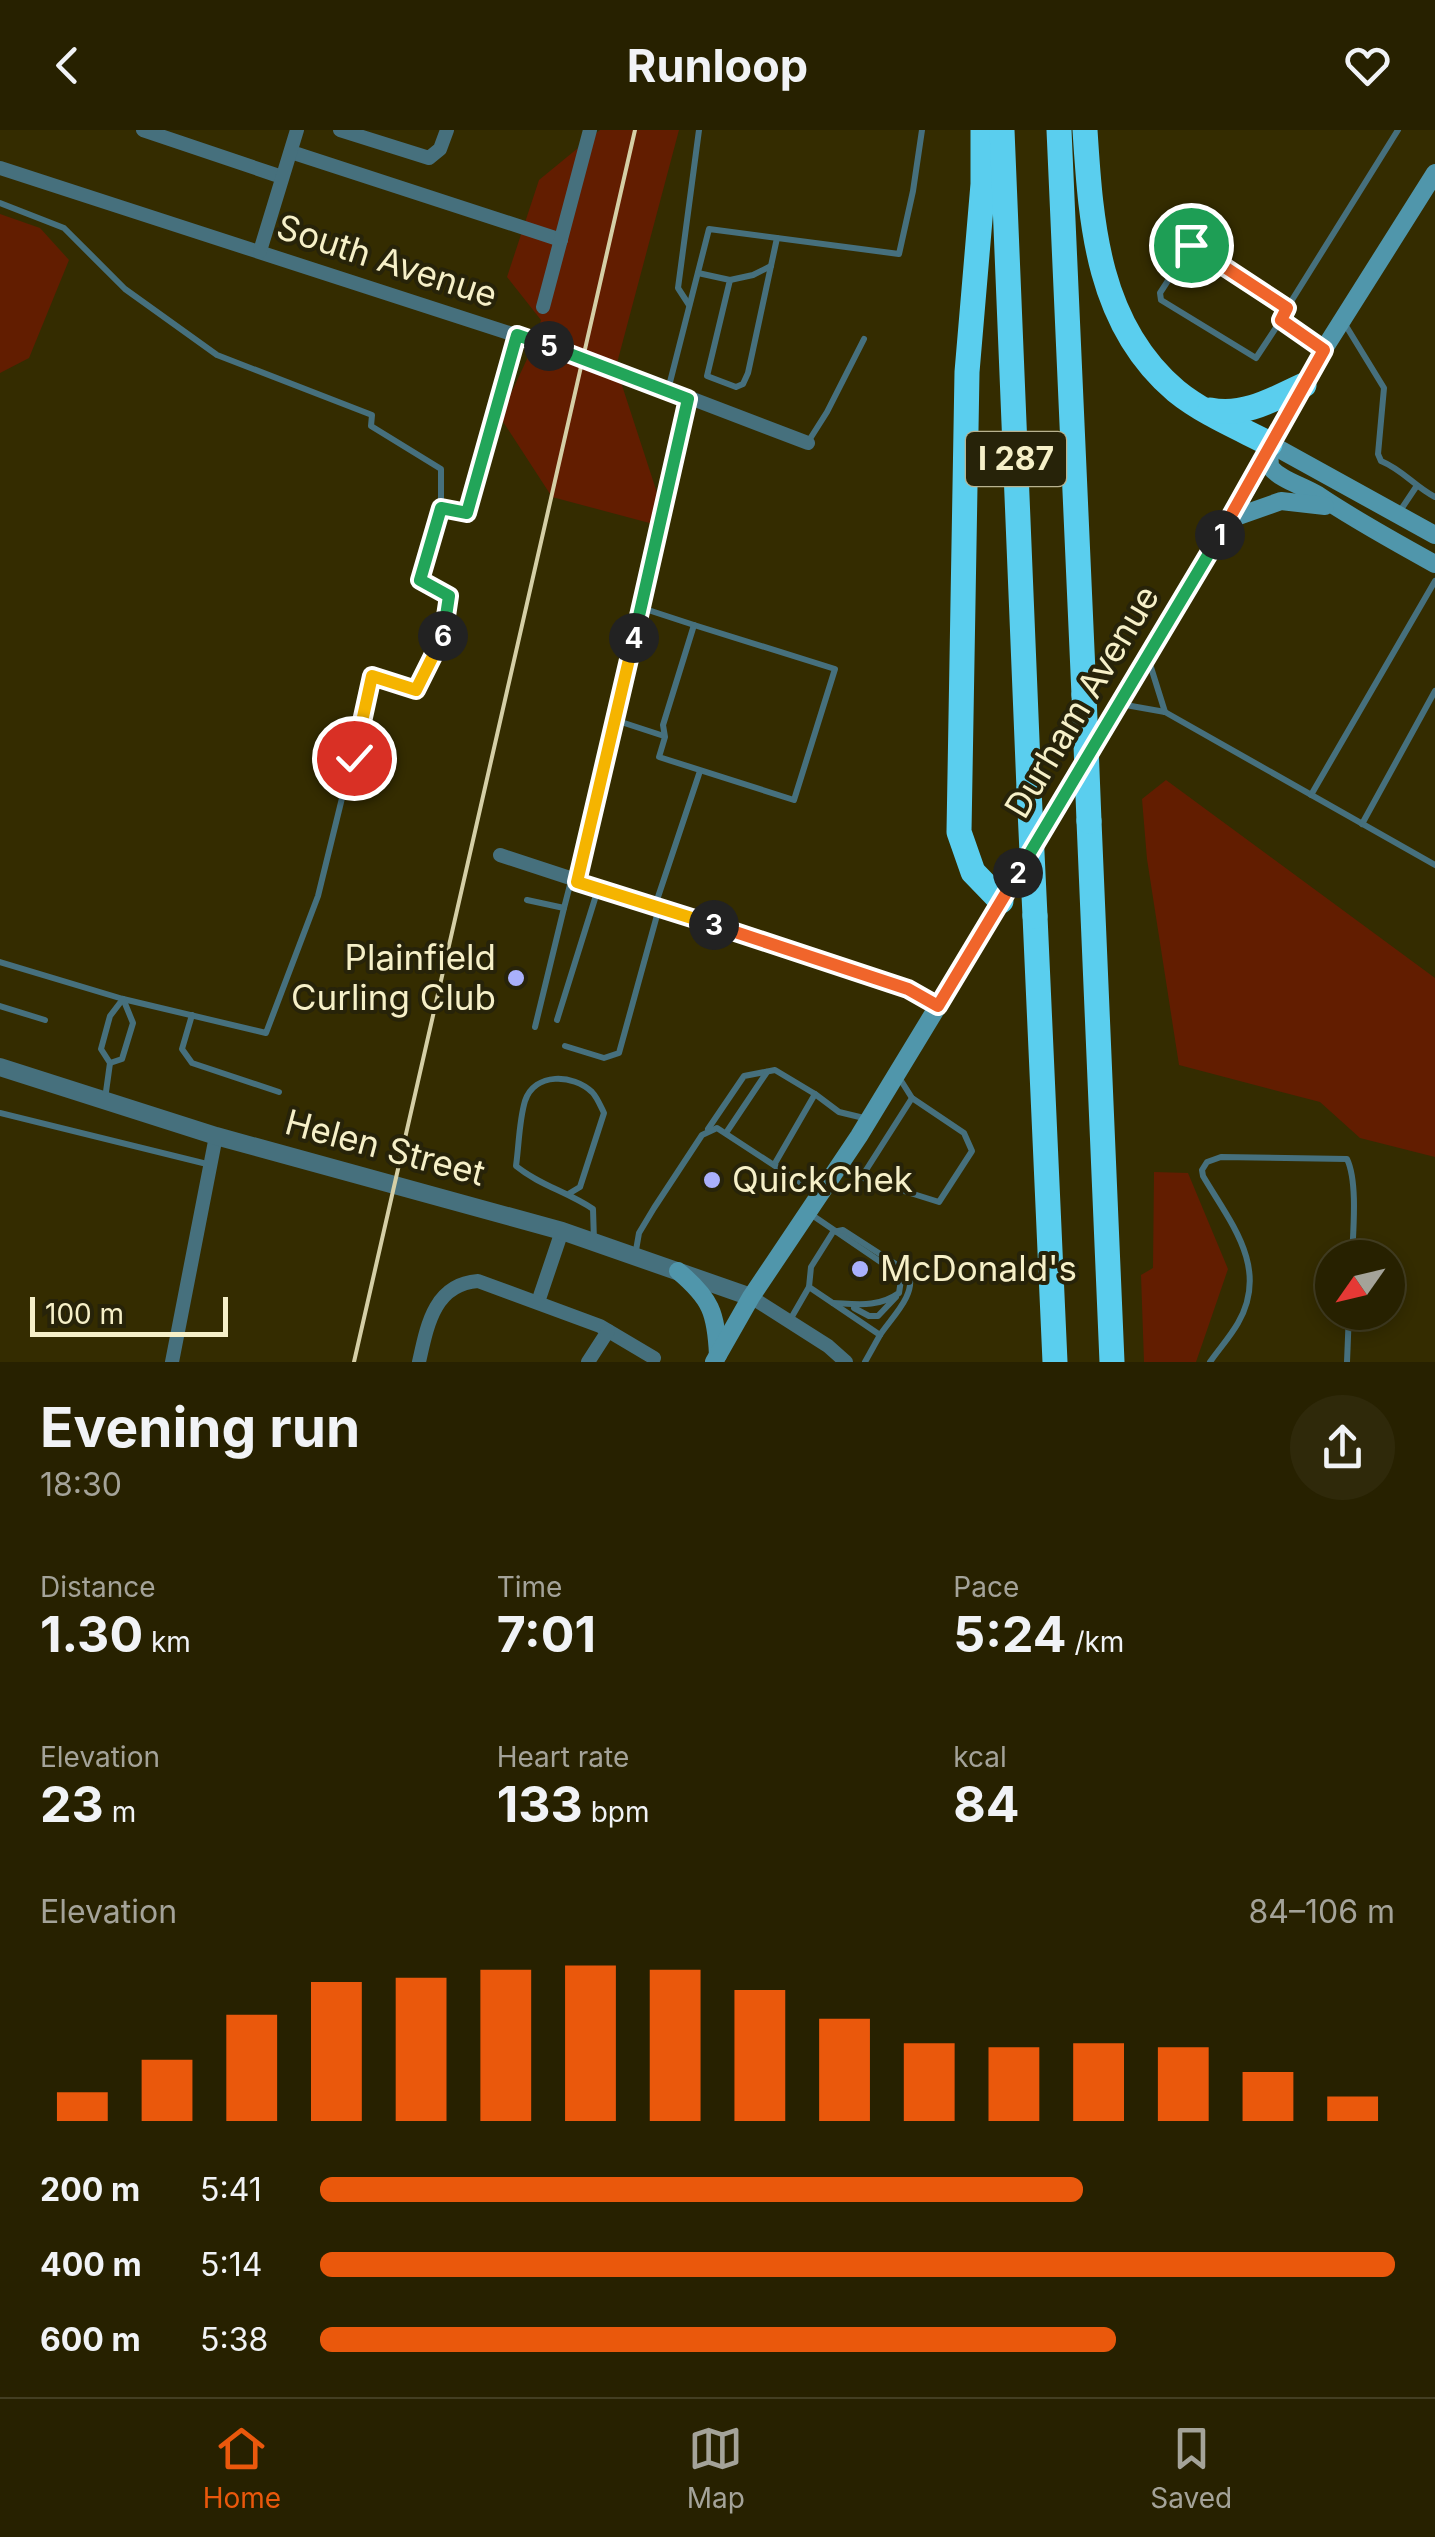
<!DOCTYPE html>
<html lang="en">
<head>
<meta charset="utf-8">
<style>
	:root { --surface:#272100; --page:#2f290a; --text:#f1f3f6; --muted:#a4a399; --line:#433e22; --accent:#ea580c }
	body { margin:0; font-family:Inter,sans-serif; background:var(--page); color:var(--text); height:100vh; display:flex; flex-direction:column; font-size:38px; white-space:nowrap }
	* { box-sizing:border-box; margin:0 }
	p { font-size:32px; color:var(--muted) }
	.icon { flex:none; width:55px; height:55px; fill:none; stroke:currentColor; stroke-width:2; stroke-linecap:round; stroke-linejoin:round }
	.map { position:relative; height:1232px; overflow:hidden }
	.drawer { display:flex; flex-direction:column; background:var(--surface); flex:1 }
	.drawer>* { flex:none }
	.needle { width:65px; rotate:236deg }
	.tools { position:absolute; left:1315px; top:1110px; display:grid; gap:20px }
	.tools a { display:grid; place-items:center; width:90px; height:90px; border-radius:50%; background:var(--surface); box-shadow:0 5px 15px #0003,0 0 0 2px var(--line); font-size:50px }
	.scale { position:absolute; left:30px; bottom:25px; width:198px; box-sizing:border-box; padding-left:10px; border:5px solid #f6f0c8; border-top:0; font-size:28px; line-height:35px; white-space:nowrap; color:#f6f0c8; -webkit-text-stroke:8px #272309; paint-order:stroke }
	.pin { position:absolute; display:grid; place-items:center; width:85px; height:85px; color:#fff; margin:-42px; border:5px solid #fff; border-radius:50%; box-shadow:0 2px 10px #0007 }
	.km { position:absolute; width:50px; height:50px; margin:-25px; border-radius:50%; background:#222; color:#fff; font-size:28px; line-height:50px; text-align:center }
	.round { display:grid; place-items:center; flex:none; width:105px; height:105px; border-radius:52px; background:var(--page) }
	.overview { display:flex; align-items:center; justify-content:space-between; height:170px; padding:0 40px }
	h1 { font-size:55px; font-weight:700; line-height:75px }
	.figures { display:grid; grid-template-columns:repeat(3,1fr); gap:15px; height:170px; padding:10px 40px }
	.figures div { display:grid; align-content:center }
	.figures b { font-size:50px; font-weight:700 }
	.figures small { font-size:28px; font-weight:400 }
	.figures p { font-size:28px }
	.chart { height:280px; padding:20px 40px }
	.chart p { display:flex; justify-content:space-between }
	.chart svg { width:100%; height:180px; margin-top:10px; stroke:var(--accent); stroke-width:6 }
	ul { padding:0 40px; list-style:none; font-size:32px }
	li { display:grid; grid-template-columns:160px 120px 1fr; align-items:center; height:75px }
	li i { height:25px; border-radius:12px; background:var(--accent) }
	header { display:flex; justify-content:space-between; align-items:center; height:130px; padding:0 40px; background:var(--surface); font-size:45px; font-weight:700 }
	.tabs { display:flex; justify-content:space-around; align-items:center; height:140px; border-top:2px solid var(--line); background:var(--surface); font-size:28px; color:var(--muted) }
	.tabs a { display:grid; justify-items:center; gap:5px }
	.tabs .on { color:var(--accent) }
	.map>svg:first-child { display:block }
</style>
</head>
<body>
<header><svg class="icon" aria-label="back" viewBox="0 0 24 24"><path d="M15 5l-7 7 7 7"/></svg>Runloop<svg class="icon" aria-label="heart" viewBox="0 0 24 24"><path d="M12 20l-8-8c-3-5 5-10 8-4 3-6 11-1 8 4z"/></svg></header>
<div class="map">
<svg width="1435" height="1232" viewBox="0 0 1435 1232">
	<rect width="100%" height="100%" fill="#342c00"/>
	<!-- green -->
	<g fill="#621d00">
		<polygon points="600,0 679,0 616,237 661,375 657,395 552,367 500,287 535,212 541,190 507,147 539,50"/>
		<polygon points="0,84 40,98 69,130 29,228 0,243"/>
		<polygon points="1166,650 1435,848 1435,1027 1360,1008 1320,972 1179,935 1147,729 1142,669"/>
		<polygon points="1154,1042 1188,1043 1228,1139 1196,1232 1144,1232 1141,1145 1153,1138"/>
	</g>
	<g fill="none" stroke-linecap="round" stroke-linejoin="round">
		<!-- service -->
		<g stroke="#46707d" stroke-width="6">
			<polyline points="0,73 64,98 125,159 217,225 372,285 371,296 441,339 441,379"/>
			<polyline points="698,143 730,150 707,246 736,257 743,254 748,243 777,108"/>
			<polyline points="730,150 753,145 771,136"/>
			<polyline points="689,175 678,158 699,0"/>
			<path d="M1343,191L1384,258L1378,324L1381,331C1403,340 1414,356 1435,367"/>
			<polyline points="1323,219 1281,190 1256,228 1161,170 1160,163 1191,115 1287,178 1398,0"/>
			<polyline points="668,260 709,99 899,124 913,61 922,0"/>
			<polyline points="808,312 827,282 864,209"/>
			<polyline points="1400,381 1416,357"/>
			<polyline points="642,478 694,495"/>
			<polygon points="694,495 835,539 794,670 659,627 665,607 663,595"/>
			<polyline points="1149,531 1165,582"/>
			<polyline points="1120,574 1165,582 1435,735"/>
			<polyline points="615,590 664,606"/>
			<polyline points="1311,665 1435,451"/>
			<polyline points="1362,694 1435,561"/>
			<polyline points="527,770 564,778 571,751"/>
			<polyline points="655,776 700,641"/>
			<path d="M0,832L123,869L266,903L318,766L372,546L416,560C435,529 444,502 449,466L420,450L441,379L467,383L517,206"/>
			<polyline points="0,876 45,890"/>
			<polyline points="192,885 182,919 192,933 279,962"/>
			<polyline points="557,890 598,759"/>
			<polyline points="535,897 564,778"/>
			<polyline points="565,916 604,928 619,923 659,778"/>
			<polyline points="110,933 122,929 133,893 124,871"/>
			<polyline points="815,964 839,982 868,989"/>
			<polyline points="105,969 110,933 101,919 110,886 123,869"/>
			<polyline points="0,983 207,1034"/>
			<polyline points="708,999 744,946 775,940 815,964 774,1035"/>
			<polyline points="726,1003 767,942"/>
			<polyline points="837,1040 939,1072 972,1021 964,1003 912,968 900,949"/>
			<polyline points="861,1048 912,968"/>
			<path d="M570,1063L580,1057L604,983C601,977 597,967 592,962C573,944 535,942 525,971C519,991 519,1015 516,1036C539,1055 568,1062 593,1079L594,1111"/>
			<path d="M809,1083L891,1139L901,1150L899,1163C878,1178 856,1174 833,1173"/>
			<path d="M843,1100L908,1142C918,1163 892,1187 880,1205L809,1157L811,1137L833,1102Z"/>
			<polyline points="635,1126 639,1103 654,1078 702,1005 717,998 818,1064"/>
			<polyline points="854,1178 869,1186 878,1186 896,1167"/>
			<polyline points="790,1190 809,1157"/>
			<polyline points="865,1232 880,1205"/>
			<path d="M1210,1232C1219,1219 1230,1207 1238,1193C1270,1138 1230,1092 1203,1046L1202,1040L1207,1032L1221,1027L1347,1029C1358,1052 1353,1102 1352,1128"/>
			<polyline points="1347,1232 1349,1182"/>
		</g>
		<!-- minor -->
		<g stroke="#46707d" stroke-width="14">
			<polyline points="143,0 282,47"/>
			<polyline points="340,0 429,28 440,19 447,0"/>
			<polyline points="291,22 561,110"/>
			<polyline points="0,38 583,227 808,313"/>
			<polyline points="260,121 297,0"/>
			<polyline points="543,177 590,0"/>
			<polyline points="500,725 908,859 938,876"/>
			<polyline points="577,751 688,269"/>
			<polyline points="751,1167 828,1216 846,1232"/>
			<polyline points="538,1172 562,1101"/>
			<polyline points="172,1232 216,1006"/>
			<path d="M419,1232C427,1196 434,1154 478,1151L600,1196L654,1228"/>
			<polyline points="588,1232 608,1201"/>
		</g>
		<!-- tertiary -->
		<polyline stroke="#46707d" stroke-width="18" points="0,937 216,1006 562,1101 751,1167"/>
		<!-- secondary -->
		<g stroke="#5096ab" stroke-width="18">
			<polyline points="1270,314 1435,405"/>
			<path d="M1269,320L1270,337C1282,351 1302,355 1318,365C1355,390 1395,412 1435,434"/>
			<polyline points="1230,389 1281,371 1325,376"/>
			<path d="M678,1141C711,1169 716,1182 718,1225"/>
			<polyline points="714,1232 751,1167 859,1006 938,876 1230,389 1324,219 1435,43"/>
		</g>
		<!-- motorway -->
		<g stroke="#5aceee" stroke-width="25">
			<polyline points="983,0 983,54 967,242 959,702 973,742 1001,771"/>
			<polyline points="1002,0 1029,659"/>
			<polyline points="1059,0 1084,565"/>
			<path d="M1085,0C1091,96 1098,195 1176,261C1203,283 1239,298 1270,314"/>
			<path d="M1210,280C1244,287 1274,269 1304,255"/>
			<polyline points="1089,691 1112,1232"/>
			<polyline points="1035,786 1055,1232"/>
		</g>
		<!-- rail -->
		<polyline stroke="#d5cfa6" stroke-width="4" points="354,1232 635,0"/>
		<!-- motorway-bridge -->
		<g stroke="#5aceee" stroke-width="25">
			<polyline points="1084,565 1089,691"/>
			<polyline points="1029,659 1035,786"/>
		</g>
	</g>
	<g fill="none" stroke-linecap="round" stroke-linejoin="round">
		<defs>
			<polyline id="split-1" points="1191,115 1287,178 1281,190 1324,220 1220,405"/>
			<polyline id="split-2" points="1018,743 1220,405"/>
			<polyline id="split-3" points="714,795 908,859 938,876 1018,743"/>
			<polyline id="split-4" points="634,508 577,752 714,795"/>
			<polyline id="split-5" points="549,216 688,269 634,508"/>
			<polyline id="split-6" points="443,506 449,466 420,450 441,378 467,383 517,205 549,216"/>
			<polyline id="split-7" points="354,628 372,546 416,560 443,506"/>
		</defs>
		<!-- split-1 casing -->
		<use href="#split-1" stroke="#fff" stroke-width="20"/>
		<!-- split-2 casing -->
		<use href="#split-2" stroke="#fff" stroke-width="20"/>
		<!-- split-3 casing -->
		<use href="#split-3" stroke="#fff" stroke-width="20"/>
		<!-- split-4 casing -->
		<use href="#split-4" stroke="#fff" stroke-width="20"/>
		<!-- split-5 casing -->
		<use href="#split-5" stroke="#fff" stroke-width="20"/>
		<!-- split-6 casing -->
		<use href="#split-6" stroke="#fff" stroke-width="20"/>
		<!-- split-7 casing -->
		<use href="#split-7" stroke="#fff" stroke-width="20"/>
		<!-- split-1 -->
		<use href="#split-1" stroke="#f0652b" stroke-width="12"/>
		<!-- split-2 -->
		<use href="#split-2" stroke="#22a559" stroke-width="12"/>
		<!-- split-3 -->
		<use href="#split-3" stroke="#f0652b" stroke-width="12"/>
		<!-- split-4 -->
		<use href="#split-4" stroke="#f5b400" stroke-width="12"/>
		<!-- split-5 -->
		<use href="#split-5" stroke="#22a559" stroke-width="12"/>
		<!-- split-6 -->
		<use href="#split-6" stroke="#22a559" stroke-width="12"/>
		<!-- split-7 -->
		<use href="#split-7" stroke="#f5b400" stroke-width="12"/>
	</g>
	<!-- markers -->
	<g fill="#a9b0fc" stroke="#272309" stroke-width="4">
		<circle cx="516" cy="848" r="10"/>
		<circle cx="712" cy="1050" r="10"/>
		<circle cx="860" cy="1139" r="10"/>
	</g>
	<g text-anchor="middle" stroke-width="8" stroke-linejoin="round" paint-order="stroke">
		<!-- shield labels -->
		<rect fill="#272309" stroke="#b8b28f" stroke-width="2.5" x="966" y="302" width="100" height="54" rx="8"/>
		<g font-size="32" font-weight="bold" fill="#f6f0c8">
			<text x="1016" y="340">I 287</text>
		</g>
		<!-- street labels -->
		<g font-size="35" fill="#f6f0c8" stroke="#272309">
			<text transform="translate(387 131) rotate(18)" y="12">South Avenue</text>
			<text transform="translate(1082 572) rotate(-59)" y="12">Durham Avenue</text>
			<text transform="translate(385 1018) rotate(15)" y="12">Helen Street</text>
		</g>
		<!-- poi labels -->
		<g font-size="35" fill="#f6f0c8" stroke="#272309" text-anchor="start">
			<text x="496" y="840" text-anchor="end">Plainfield<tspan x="496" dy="40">Curling Club</tspan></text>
			<text x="732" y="1062">QuickChek</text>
			<text x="880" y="1151">McDonald's</text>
		</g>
	</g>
</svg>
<div class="tools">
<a><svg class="needle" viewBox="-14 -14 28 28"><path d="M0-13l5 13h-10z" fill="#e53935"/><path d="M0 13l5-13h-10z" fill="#a4a399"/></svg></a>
</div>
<div class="scale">100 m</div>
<div class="pin" style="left:1191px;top:115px;background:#1e9e55"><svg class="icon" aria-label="arrive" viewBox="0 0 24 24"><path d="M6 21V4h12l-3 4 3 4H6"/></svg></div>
<div class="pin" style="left:354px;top:628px;background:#d93025"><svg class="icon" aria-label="check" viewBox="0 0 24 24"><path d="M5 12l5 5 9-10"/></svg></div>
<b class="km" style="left:1220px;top:405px">1</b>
<b class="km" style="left:1018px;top:743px">2</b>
<b class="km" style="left:714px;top:795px">3</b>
<b class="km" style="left:634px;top:508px">4</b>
<b class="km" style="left:549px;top:216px">5</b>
<b class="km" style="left:443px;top:506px">6</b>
</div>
<section class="drawer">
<div class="overview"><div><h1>Evening run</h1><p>18:30</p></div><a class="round"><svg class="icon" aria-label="share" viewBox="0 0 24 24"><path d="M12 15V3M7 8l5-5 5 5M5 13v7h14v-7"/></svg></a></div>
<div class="figures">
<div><p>Distance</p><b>1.30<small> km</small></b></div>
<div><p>Time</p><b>7:01</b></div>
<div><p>Pace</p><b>5:24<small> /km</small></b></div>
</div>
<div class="figures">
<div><p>Elevation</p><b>23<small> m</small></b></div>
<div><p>Heart rate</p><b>133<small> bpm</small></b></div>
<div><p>kcal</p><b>84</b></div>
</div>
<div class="chart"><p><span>Elevation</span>84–106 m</p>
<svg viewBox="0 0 160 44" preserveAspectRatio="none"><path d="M5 44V37M15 44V29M25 44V18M35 44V10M45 44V9M55 44V7M65 44V6M75 44V7M85 44V12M95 44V19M105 44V25M115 44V26M125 44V25M135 44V26M145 44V32M155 44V38"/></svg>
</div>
<ul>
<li><b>200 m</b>5:41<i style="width:71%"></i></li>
<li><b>400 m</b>5:14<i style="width:100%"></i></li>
<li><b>600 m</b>5:38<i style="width:74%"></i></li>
</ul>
</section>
<nav class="tabs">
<a class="on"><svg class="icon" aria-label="home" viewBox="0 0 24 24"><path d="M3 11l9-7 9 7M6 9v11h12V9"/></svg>Home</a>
<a><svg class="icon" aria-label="map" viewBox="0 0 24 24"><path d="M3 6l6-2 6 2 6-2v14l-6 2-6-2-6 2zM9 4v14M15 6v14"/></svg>Map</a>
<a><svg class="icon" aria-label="saved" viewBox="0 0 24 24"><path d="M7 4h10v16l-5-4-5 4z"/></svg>Saved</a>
</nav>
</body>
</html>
